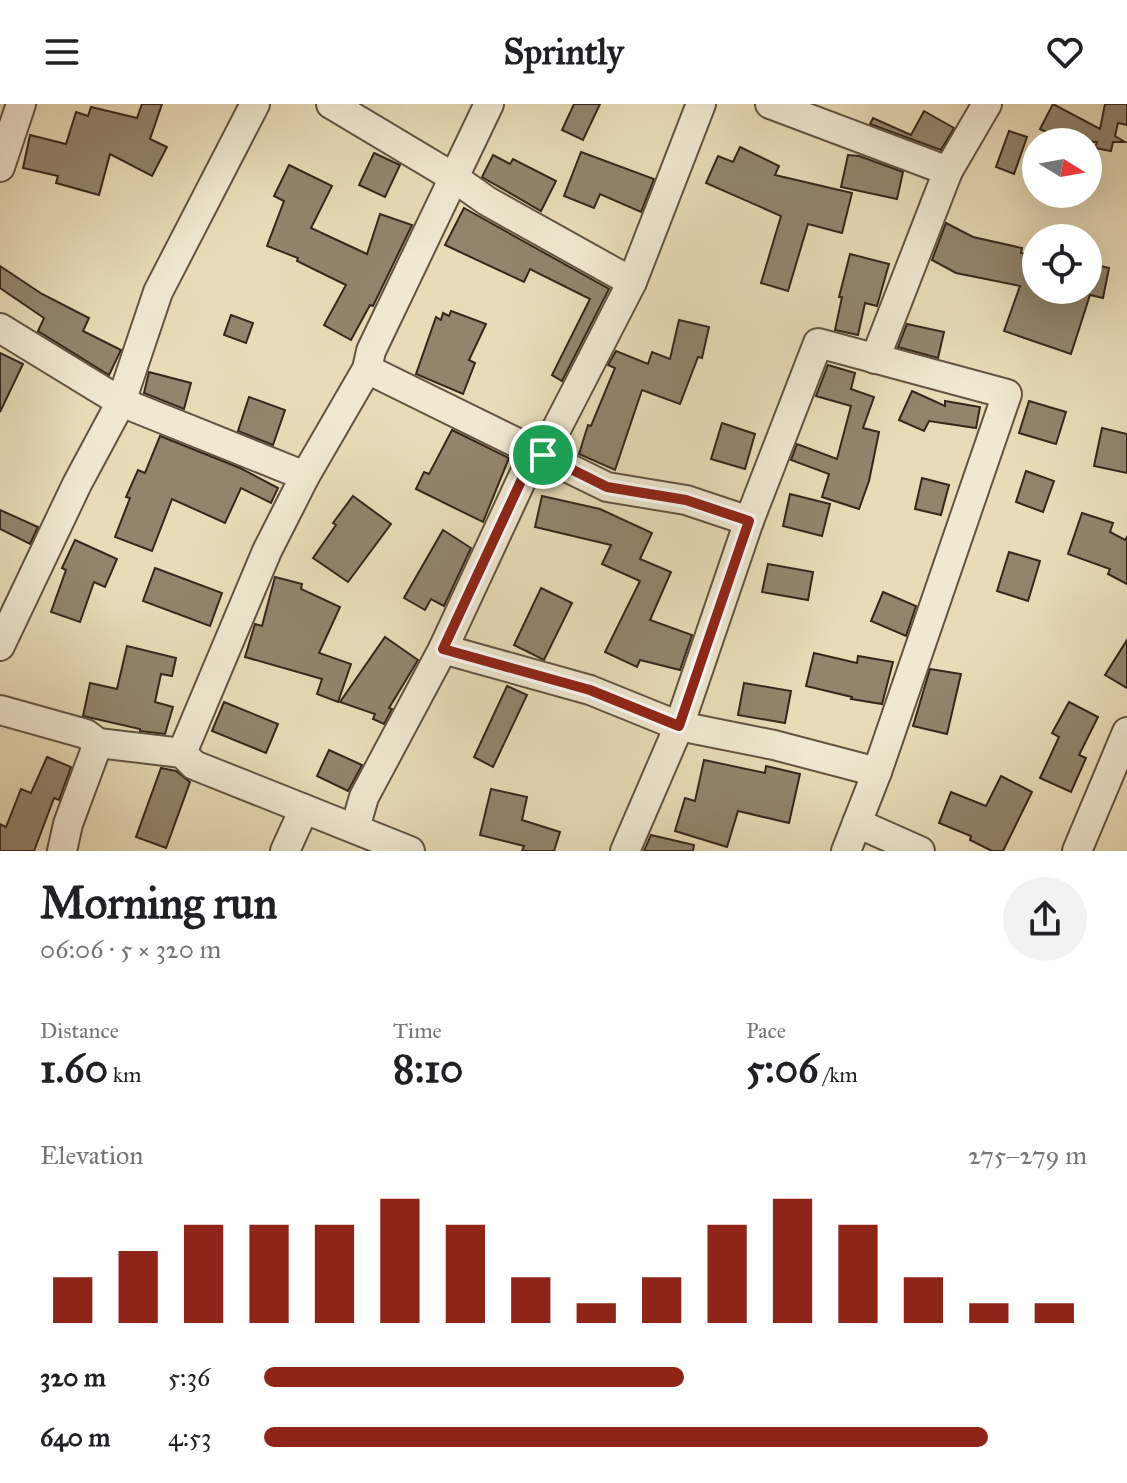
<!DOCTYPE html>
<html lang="en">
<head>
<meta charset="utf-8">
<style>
	:root { --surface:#fff; --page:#f2f2f2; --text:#202124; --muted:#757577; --accent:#8f2418 }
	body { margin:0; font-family:"IM FELL Great Primer",serif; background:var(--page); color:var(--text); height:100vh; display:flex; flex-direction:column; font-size:30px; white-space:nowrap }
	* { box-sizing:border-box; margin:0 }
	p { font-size:26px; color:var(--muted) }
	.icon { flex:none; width:44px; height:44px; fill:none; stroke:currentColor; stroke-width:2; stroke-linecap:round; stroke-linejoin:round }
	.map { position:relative; height:747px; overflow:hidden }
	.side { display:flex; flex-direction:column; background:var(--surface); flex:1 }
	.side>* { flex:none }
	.needle { width:52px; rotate:101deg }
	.buttons { position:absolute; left:1022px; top:24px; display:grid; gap:16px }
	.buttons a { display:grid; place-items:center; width:80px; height:80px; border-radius:50%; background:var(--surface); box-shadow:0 8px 32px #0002; font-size:40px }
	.pin { position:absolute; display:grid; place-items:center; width:68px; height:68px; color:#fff; margin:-34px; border:4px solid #fff; border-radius:50%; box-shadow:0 2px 8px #0007 }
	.round { display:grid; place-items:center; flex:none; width:84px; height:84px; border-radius:42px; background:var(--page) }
	.summary { display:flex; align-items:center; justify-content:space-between; height:136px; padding:0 40px }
	h1 { font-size:44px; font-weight:800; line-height:60px }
	.stats { display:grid; grid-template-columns:repeat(3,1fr); gap:12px; height:136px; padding:8px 40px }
	.stats div { display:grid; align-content:center }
	.stats b { font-size:40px; font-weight:800 }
	.stats small { font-size:22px; font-weight:400 }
	.stats p { font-size:22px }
	.chart { height:224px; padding:16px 40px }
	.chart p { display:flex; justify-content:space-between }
	.chart svg { width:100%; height:144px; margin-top:8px; stroke:var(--accent); stroke-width:6 }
	ul { padding:0 40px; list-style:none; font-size:26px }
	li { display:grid; grid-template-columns:128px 96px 1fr; align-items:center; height:60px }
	li i { height:20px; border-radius:10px; background:var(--accent) }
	header { display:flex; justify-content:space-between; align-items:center; height:104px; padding:0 40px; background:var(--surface); font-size:36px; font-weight:800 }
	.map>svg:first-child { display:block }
</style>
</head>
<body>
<header><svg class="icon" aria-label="menu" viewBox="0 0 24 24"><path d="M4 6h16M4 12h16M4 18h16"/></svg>Sprintly<svg class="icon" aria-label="heart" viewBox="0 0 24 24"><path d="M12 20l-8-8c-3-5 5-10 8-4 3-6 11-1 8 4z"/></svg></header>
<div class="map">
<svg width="1127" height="747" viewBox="0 0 1127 747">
	<rect width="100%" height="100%" fill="#e8dcb8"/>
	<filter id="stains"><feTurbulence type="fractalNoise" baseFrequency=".0025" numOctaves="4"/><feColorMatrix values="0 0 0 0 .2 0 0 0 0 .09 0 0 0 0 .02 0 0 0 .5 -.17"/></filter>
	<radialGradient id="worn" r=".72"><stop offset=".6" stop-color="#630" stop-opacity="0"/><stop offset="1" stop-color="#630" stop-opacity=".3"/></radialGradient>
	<!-- building -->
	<g fill="#92856d" stroke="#35271c" stroke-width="2">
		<polygon points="142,0 162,0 150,35 167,43 152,72 110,50 99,91 56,79 58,72 23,64 30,31 66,40 76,8 88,12 91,3 137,14"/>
		<polygon points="574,0 600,0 583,36 562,26"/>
		<polygon points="1053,0 1100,25 1105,0 1127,0 1127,21 1118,19 1115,32 1125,38 1113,38 1111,47 1095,44 1097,38 1066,38 1040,25"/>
		<polygon points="924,7 954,24 941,46 870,20 873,14 911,31"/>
		<polygon points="1009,27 1027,33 1014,70 996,63"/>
		<polygon points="740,43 779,62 775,71 852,89 842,129 808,120 788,187 761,179 781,112 706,79 718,52 733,58"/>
		<polygon points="581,48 654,75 641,108 600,90 594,104 564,92"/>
		<polygon points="374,49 400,61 385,93 359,81"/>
		<polygon points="493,51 510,60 513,55 556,77 541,107 482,73"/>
		<polygon points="848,51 859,52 903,68 897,95 841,83"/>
		<polygon points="289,61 332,82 311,124 367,150 380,110 412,121 373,202 370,201 351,236 324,221 346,181 297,157 298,154 267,142 284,97 274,92"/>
		<polygon points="464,104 609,185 562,277 552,271 590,195 530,165 524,178 445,141"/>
		<polygon points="946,119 973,133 1022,144 1021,149 1030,151 1034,142 1036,142 1036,186 1088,186 1088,159 1109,164 1103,194 1090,191 1071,250 1004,227 1020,182 956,169 932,156"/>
		<polygon points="850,150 889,160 877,202 865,199 858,231 835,226 842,193 839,193"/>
		<polygon points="0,162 42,190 89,214 83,227 121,246 109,271 38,227 44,214 0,184"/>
		<polygon points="451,207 486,220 469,256 475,259 463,290 416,270 436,213 441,216 443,209 449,212"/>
		<polygon points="231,211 253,219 246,239 224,231"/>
		<polygon points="679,216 709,223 702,254 698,253 680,300 642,286 615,366 579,350 588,321 591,322 615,264 608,261 616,247 648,260 652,248 670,255"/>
		<polygon points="907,220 944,228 938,254 898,243"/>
		<polygon points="0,249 23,260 0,308"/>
		<polygon points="828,261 855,269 851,285 874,293 863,324 879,328 869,377 859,405 822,393 829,370 791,356 797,340 837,355 851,302 816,292"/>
		<polygon points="149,268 191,279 184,305 144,289"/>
		<polygon points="912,287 945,302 945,297 980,303 976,324 929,317 924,327 899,316"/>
		<polygon points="249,293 285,306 273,341 238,327"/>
		<polygon points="1029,297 1066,308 1056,340 1019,329"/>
		<polygon points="722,319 755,330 745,365 711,355"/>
		<polygon points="1102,324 1127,330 1127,369 1094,362"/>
		<polygon points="452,326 509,354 483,418 416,385 424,368 429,370"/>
		<polygon points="160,332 240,364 278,384 271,399 241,384 225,419 172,395 152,447 115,433 130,394 126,393 138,366 145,369"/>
		<polygon points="1026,367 1054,377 1043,408 1016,398"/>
		<polygon points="922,374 949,381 941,411 915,405"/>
		<polygon points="790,390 830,400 822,432 783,422"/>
		<polygon points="353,392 391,420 348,478 313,454 336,421 333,419"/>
		<polygon points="542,392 600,405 652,429 640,455 671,468 650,516 692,531 680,566 640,556 637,563 605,548 640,477 602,460 611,441 535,423"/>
		<polygon points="0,406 38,423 30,440 0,425"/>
		<polygon points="1082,409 1113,419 1110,428 1125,436 1127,433 1127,480 1108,470 1110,465 1068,450"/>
		<polygon points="443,426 471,444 444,502 431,495 425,506 404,494"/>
		<polygon points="75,436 117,455 105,483 94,478 80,518 51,508 66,466 62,464"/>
		<polygon points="1009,448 1040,457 1028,497 997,487"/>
		<polygon points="768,460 813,468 808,496 762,488"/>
		<polygon points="155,464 222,489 210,522 143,497"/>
		<polygon points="275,473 302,480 301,485 340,503 319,549 351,560 338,598 317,590 322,575 245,553 255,520 262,522"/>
		<polygon points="541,484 572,499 544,556 514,541"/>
		<polygon points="883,488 916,502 906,532 871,517"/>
		<polygon points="385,533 418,556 389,604 392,605 384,620 373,615 375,610 340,598"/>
		<polygon points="1127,536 1127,584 1105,571"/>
		<polygon points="127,542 176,554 172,572 161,570 155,598 173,603 165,630 140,627 140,625 83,612 90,579 117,585"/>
		<polygon points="814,549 857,559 858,552 893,558 882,600 851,595 852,593 806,582"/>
		<polygon points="930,565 961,570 947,630 913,622"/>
		<polygon points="744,579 791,587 785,619 738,611"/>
		<polygon points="507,582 527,591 493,663 474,653"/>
		<polygon points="224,598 278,620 266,649 212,627"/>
		<polygon points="1069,598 1098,613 1079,651 1086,654 1071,688 1040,674 1059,633 1052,629"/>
		<polygon points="329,646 362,661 348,687 317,672"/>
		<polygon points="47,653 71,663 59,696 54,694 34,747 0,747 0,720 6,723 21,685 31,689"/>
		<polygon points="704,656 765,669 766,662 800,670 789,719 738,707 727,743 675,727 685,694 695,697"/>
		<polygon points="161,664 176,667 190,678 166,744 136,733"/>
		<polygon points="1001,672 1032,688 1003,747 992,747 970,736 971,732 939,719 951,688 986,702"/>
		<polygon points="491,685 527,693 522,716 560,728 554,747 522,747 524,742 480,731"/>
		<polygon points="651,731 694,741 693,747 644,747"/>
	</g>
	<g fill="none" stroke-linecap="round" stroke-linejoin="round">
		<defs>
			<g id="minor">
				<polyline points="331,0 453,73 487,97 632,178"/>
				<polyline points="770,0 948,67"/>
				<polyline points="0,63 21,0"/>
				<polyline points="0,224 121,298 305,372"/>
				<polyline points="875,255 948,67 987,0"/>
				<polyline points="367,265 607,383 686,396 749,417"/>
				<polyline points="543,351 632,178 701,0"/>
				<polyline points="0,542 77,380 121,298 158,188 255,0"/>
				<polyline points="443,545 590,586 679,622 774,641 877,668"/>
				<polyline points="0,606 86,630 98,639 182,649 194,661 410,747"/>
				<polyline points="182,649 267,447 305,372 367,265 371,247 489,0"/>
				<polyline points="857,719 920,747"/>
				<polyline points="355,724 364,693 443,545 535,347"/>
				<polyline points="62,747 68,720 98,639"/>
				<polyline points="285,747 304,705"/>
				<polyline points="625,747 679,622 749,417 818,239 1007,290 877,668 846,747"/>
				<polyline points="1077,747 1127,628"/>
			</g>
		</defs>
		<!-- minor casing -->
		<use href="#minor" stroke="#625443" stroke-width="32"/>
		<!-- minor -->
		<use href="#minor" stroke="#f0e8d1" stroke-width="28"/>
	</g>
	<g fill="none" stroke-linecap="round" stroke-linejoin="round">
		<defs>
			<polygon id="route" points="535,347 607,383 686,396 749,417 679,622 590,586 443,545"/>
		</defs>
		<!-- route casing -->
		<use href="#route" stroke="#fff" stroke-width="16"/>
		<!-- route -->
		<use href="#route" stroke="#8f2418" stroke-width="10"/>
	</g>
	<rect width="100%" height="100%" filter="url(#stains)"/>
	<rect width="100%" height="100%" fill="url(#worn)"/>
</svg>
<div class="buttons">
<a><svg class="needle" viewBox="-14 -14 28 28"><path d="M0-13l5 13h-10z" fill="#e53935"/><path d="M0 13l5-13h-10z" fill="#757577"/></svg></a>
<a><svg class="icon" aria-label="locate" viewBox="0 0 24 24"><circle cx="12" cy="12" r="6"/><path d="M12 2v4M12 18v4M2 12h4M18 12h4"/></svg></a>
</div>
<div class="pin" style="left:543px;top:351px;background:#1e9e55"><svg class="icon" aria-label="arrive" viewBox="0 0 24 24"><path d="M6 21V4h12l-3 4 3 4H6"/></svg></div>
</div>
<section class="side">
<div class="summary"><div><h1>Morning run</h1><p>06:06 · 5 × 320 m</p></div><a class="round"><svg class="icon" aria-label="share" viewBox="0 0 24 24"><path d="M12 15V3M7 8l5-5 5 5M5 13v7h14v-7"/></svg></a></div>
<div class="stats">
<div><p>Distance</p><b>1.60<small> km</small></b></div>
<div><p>Time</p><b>8:10</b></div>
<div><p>Pace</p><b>5:06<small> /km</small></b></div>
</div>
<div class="chart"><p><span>Elevation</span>275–279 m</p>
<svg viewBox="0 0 160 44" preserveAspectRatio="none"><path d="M5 44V30M15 44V22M25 44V14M35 44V14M45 44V14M55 44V6M65 44V14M75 44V30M85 44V38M95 44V30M105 44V14M115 44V6M125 44V14M135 44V30M145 44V38M155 44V38"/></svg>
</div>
<ul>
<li><b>320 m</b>5:36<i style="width:51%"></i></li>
<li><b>640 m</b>4:53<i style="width:88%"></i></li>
</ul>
</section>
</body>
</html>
